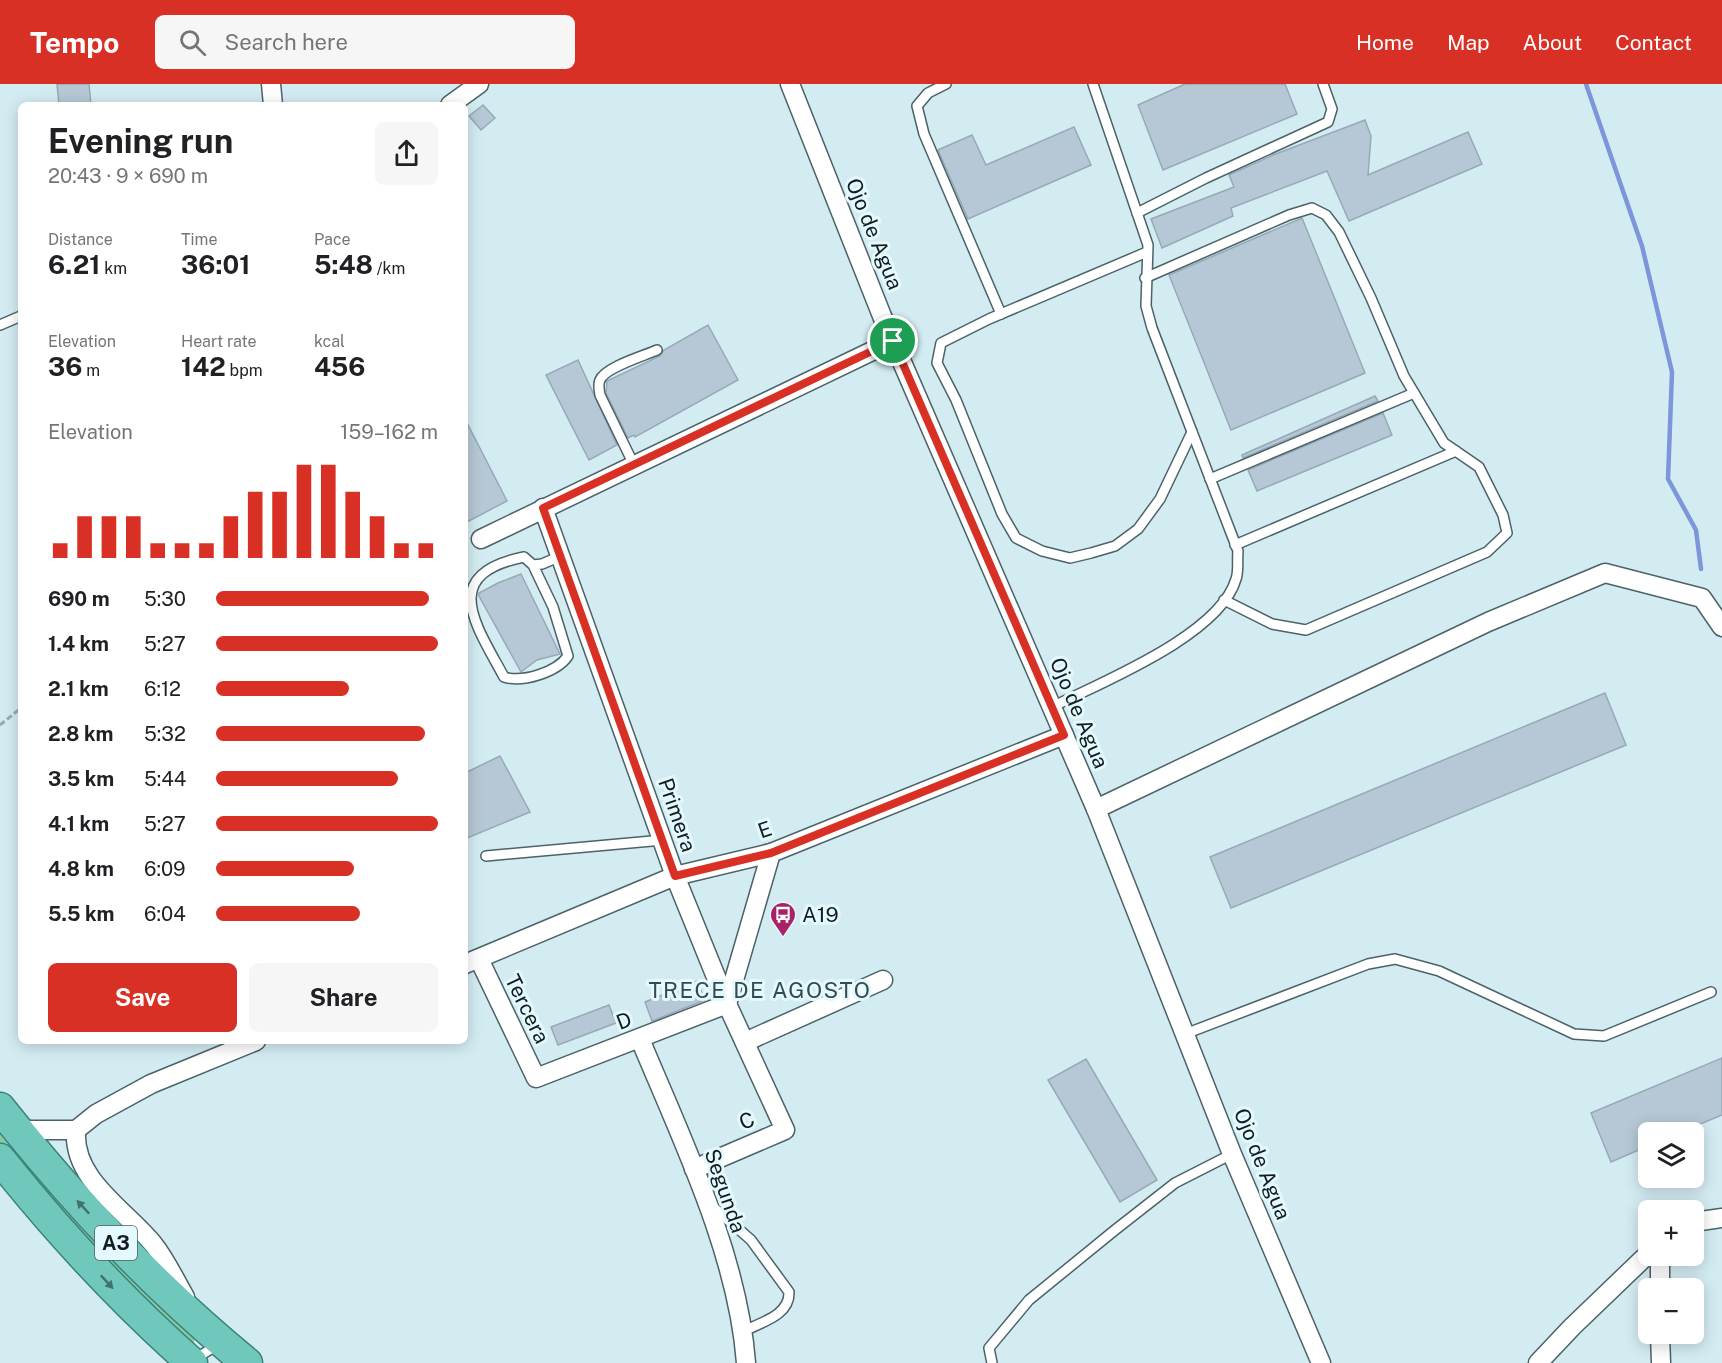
<!DOCTYPE html>
<html lang="en">
<head>
<meta charset="utf-8">
<style>
	:root { --surface:#fff; --page:#f6f6f6; --text:#202124; --muted:#757577; --accent:#d93025 }
	body { margin:0; font-family:"Public Sans",sans-serif; background:var(--page); color:var(--text); height:100vh; display:flex; flex-direction:column; font-size:22px; white-space:nowrap }
	* { box-sizing:border-box; margin:0 }
	p { font-size:20px; color:var(--muted) }
	.icon { flex:none; width:33px; height:33px; fill:none; stroke:currentColor; stroke-width:2; stroke-linecap:round; stroke-linejoin:round }
	.map { position:relative; flex:1; overflow:hidden }
	.panel { position:absolute; left:18px; top:18px; width:450px; height:942px; display:flex; flex-direction:column; background:var(--surface); border-radius:9px; box-shadow:0 3px 15px #0003 }
	.panel>* { flex:none }
	.fabs { position:absolute; left:1638px; top:1038px; display:grid; gap:12px }
	.fabs a { display:grid; place-items:center; width:66px; height:66px; border-radius:9px; background:var(--surface); box-shadow:0 3px 15px #0003; font-size:30px }
	.pin { position:absolute; display:grid; place-items:center; width:51px; height:51px; color:#fff; margin:-26px; border:3px solid #fff; border-radius:50%; box-shadow:0 2px 6px #0007 }
	.round { display:grid; place-items:center; flex:none; width:63px; height:63px; border-radius:9px; background:var(--page) }
	.headline { display:flex; align-items:center; justify-content:space-between; height:102px; padding:0 30px }
	h1 { font-size:33px; font-weight:700; line-height:45px }
	.figures { display:grid; grid-template-columns:repeat(3,1fr); gap:9px; height:102px; padding:6px 30px }
	.figures div { display:grid; align-content:center }
	.figures b { font-size:26px; font-weight:700 }
	.figures small { font-size:16px; font-weight:400 }
	.figures p { font-size:16px }
	.chart { height:168px; padding:12px 30px }
	.chart p { display:flex; justify-content:space-between }
	.chart svg { width:100%; height:108px; margin-top:6px; stroke:var(--accent); stroke-width:6 }
	.cta { display:flex; gap:12px; margin-top:auto; padding:12px 30px }
	.cta a { flex:1; height:69px; border-radius:9px; background:var(--accent); color:#fff; font-size:24px; font-weight:700; line-height:69px; text-align:center }
	.cta a+a { background:var(--page); color:var(--text) }
	ul { padding:0 30px; list-style:none; font-size:20px }
	li { display:grid; grid-template-columns:96px 72px 1fr; align-items:center; height:45px }
	li i { height:15px; border-radius:8px; background:var(--accent) }
	header { display:flex; align-items:center; gap:36px; box-sizing:border-box; height:84px; padding:0 30px; background:var(--accent); color:#fff }
	header strong { font-size:28px }
	nav { display:flex; gap:33px; margin-inline-start:auto; font-size:21px }
	.search { width:420px; height:54px; background:var(--page); display:flex; align-items:center; gap:15px; box-sizing:border-box; padding:0 21px; border-radius:9px; color:var(--muted); font-size:22px }
	.map>svg:first-child { display:block }
</style>
</head>
<body>
<header>
<strong>Tempo</strong>
<div class="search"><svg class="icon" aria-label="search" viewBox="0 0 24 24"><circle cx="10" cy="10" r="6"/><path d="M15 15l6 6"/></svg>Search here</div>
<nav><a>Home</a><a>Map</a><a>About</a><a>Contact</a></nav>
</header>
<div class="map">
<svg width="1722" height="1279" viewBox="0 0 1722 1279">
	<rect width="100%" height="100%" fill="#d3ecf2"/>
	<!-- green -->
	<polygon fill="#8ac9a1" points="0,1045 195,1252 193,1263 139,1212 0,1061"/>
	<g fill="none" stroke-linecap="round" stroke-linejoin="round">
		<!-- stream -->
		<polyline stroke="#7d95da" stroke-width="4.5" points="1586,0 1642,162 1672,288 1668,395 1696,446 1701,485"/>
	</g>
	<!-- building -->
	<g fill="#b6c8d6" stroke="#97a9b7" stroke-width="1.5">
		<polygon points="57,0 89,0 91,21 59,21"/>
		<polygon points="1185,0 1285,0 1297,30 1163,86 1138,21"/>
		<polygon points="483,21 495,34 481,46 469,32"/>
		<polygon points="1365,36 1371,52 1368,91 1468,48 1482,80 1349,137 1327,87 1231,124 1233,132 1162,164 1151,135 1234,103 1229,91 1273,71"/>
		<polygon points="1074,43 1091,81 968,135 938,66 972,51 986,81"/>
		<polygon points="1302,134 1365,289 1231,346 1169,191"/>
		<polygon points="708,241 738,296 635,353 634,351 628,354 606,309 607,297 660,272 664,266"/>
		<polygon points="578,276 617,361 589,376 546,291"/>
		<polygon points="1375,312 1378,317 1243,374 1242,371"/>
		<polygon points="1383,329 1392,351 1257,407 1248,386"/>
		<polygon points="465,335 507,417 465,439"/>
		<polygon points="521,490 560,570 537,576 521,588 479,512 479,509 498,499"/>
		<polygon points="1605,609 1626,661 1231,824 1210,773"/>
		<polygon points="500,672 530,728 465,755 465,689"/>
		<polygon points="697,897 705,916 652,937 645,918"/>
		<polygon points="609,921 616,939 558,961 551,943"/>
		<polygon points="1722,974 1722,1031 1681,1048 1648,1048 1648,1062 1611,1078 1591,1029"/>
		<polygon points="1086,975 1157,1096 1120,1118 1048,996"/>
	</g>
	<g fill="none" stroke-linecap="round" stroke-linejoin="round">
		<defs>
			<g id="service">
				<polyline points="946,0 928,9 917,22 924,50 1001,230"/>
				<polyline points="1137,129 1206,94 1328,38 1332,25 1323,0"/>
				<polyline points="1147,168 989,235 941,259 937,279 956,316 1002,430 1016,454 1042,467 1070,474 1091,469 1115,462 1138,445 1160,415 1192,348"/>
				<polyline points="1145,194 1289,131 1312,124 1326,131 1339,148 1371,214 1404,292 1444,359 1479,383 1503,431 1507,449 1487,468 1306,546 1272,540 1224,516"/>
				<polyline points="0,241 21,232"/>
				<path d="M634,381L600,311C599,306 598,300 600,296C605,283 644,272 657,266"/>
				<polyline points="1210,395 1414,309"/>
				<polyline points="1235,461 1456,367"/>
				<path d="M533,481L553,523L568,572C557,588 523,599 504,593C476,541 438,490 524,473L533,481L542,480L561,472"/>
				<path d="M1052,623C1102,598 1220,551 1236,495C1239,487 1237,476 1238,467L1152,244L1146,222L1148,161L1093,0"/>
				<polyline points="486,772 663,756"/>
				<polyline points="1185,950 1368,880 1395,875 1439,887 1574,950 1604,952 1711,908"/>
				<path d="M712,1122L751,1156L789,1208C790,1231 762,1238 744,1247"/>
				<polyline points="193,1276 219,1260"/>
				<polyline points="992,1279 989,1264 1029,1216 1115,1146 1175,1099 1232,1070"/>
			</g>
			<g id="minor">
				<polyline points="271,0 273,21"/>
				<polyline points="790,0 882,232 1096,725 1232,1070 1321,1279"/>
				<polyline points="450,21 479,0"/>
				<polyline points="543,424 675,792 727,920 785,1046 694,1085"/>
				<polyline points="481,455 893,257"/>
				<polyline points="1096,725 1488,538 1605,489 1702,514 1722,543"/>
				<polyline points="479,875 536,994 727,920"/>
				<polyline points="465,880 675,792 771,769 1064,651"/>
				<polyline points="727,920 771,769"/>
				<path d="M640,955C682,1056 738,1170 746,1279"/>
				<polyline points="745,958 883,896"/>
				<polyline points="18,1046 76,1046 96,1030 151,1000 256,957"/>
				<path d="M76,1046C72,1096 126,1126 154,1161C166,1176 175,1196 185,1213"/>
				<polyline points="1694,1138 1722,1134"/>
				<polyline points="1660,1172 1660,1204"/>
				<polyline points="1660,1250 1661,1279"/>
				<polyline points="1538,1279 1572,1243 1648,1170"/>
			</g>
			<g id="trunk">
				<path d="M0,1024C76,1119 152,1201 247,1279"/>
				<path d="M0,1075C58,1148 122,1217 192,1279"/>
			</g>
		</defs>
		<!-- service casing -->
		<use href="#service" stroke="#4b6267" stroke-width="12"/>
		<!-- minor casing -->
		<use href="#minor" stroke="#4b6267" stroke-width="21"/>
		<!-- trunk casing -->
		<use href="#trunk" stroke="#39837a" stroke-width="33"/>
		<!-- path -->
		<polyline stroke="#97abb0" stroke-width="3" stroke-dasharray="6 3" stroke-linecap="butt" points="0,641 21,624"/>
		<!-- service -->
		<use href="#service" stroke="#fff" stroke-width="9"/>
		<!-- minor -->
		<use href="#minor" stroke="#fff" stroke-width="18"/>
		<!-- trunk -->
		<use href="#trunk" stroke="#70c8bc" stroke-width="30"/>
	</g>
	<!-- one-way arrows -->
	<defs><path id="oneway-solid" d="M-6-.8H1V-3.2L6.5 0L1 3.2V.8H-6Z" transform="scale(1.5)"/></defs>
	<g fill="#42726d">
		<use href="#oneway-solid" transform="translate(83 1123) rotate(-133)"/>
		<use href="#oneway-solid" transform="translate(107 1198) rotate(47)"/>
	</g>
	<g fill="none" stroke-linecap="round" stroke-linejoin="round">
		<defs>
			<polygon id="route" points="893,257 1064,651 771,769 675,792 543,424"/>
		</defs>
		<!-- route casing -->
		<use href="#route" stroke="#fff" stroke-width="12"/>
		<!-- route -->
		<use href="#route" stroke="#d93025" stroke-width="8"/>
	</g>
	<!-- icons -->
	<defs>
		<symbol id="bus-pin" viewBox="-11 -11 22 30"><path d="M0 17L-7.5 6A9.5 9.5 0 1 1 7.5 6Z" fill="#a92168" stroke="#e4f9fd"/><path d="M-5-6H5V4H4V6H2V4H-2V6H-4V4H-5ZM-3.5-4V0h7V-4ZM-3.5 1.2v1.5H-2V1.2ZM2 1.2v1.5H3.5V1.2Z" fill="#fff"/></symbol>
	</defs>
	<g fill-rule="evenodd">
		<use href="#bus-pin" x="768" y="816" width="30" height="40"/>
	</g>
	<g text-anchor="middle" stroke-width="6" stroke-linejoin="round" paint-order="stroke">
		<!-- shield labels -->
		<rect fill="#e4f9fd" stroke="#525e61" stroke-width="1.5" x="95" y="1142" width="42" height="34" rx="4.5"/>
		<g font-size="20" font-weight="bold" fill="#131c1e">
			<text x="116" y="1166">A3</text>
		</g>
		<!-- street labels -->
		<g font-size="21" fill="#131c1e" stroke="#e4f9fd">
			<text transform="translate(874 150) rotate(68)" y="7">Ojo de Agua</text>
			<text transform="translate(1079 629) rotate(67)" y="7">Ojo de Agua</text>
			<text transform="translate(677 731) rotate(71)" y="7">Primera</text>
			<text transform="translate(765 746) rotate(-19)" y="7">E</text>
			<text transform="translate(527 925) rotate(64)" y="7">Tercera</text>
			<text transform="translate(624 937) rotate(-21)" y="7">D</text>
			<text transform="translate(747 1037) rotate(-23)" y="7">C</text>
			<text transform="translate(1262 1080) rotate(68)" y="7">Ojo de Agua</text>
			<text transform="translate(725 1107) rotate(71)" y="7">Segunda</text>
		</g>
		<!-- poi labels -->
		<g font-size="21" fill="#131c1e" stroke="#e4f9fd" text-anchor="start">
			<text x="802" y="838">A19</text>
		</g>
		<!-- neighbourhood labels -->
		<g font-size="22" letter-spacing="1.5" fill="#344a4f" stroke="#e4f9fd">
			<text x="760" y="914">TRECE DE AGOSTO</text>
		</g>
	</g>
</svg>
<div class="fabs">
<a><svg class="icon" aria-label="layers" viewBox="0 0 24 24"><path d="M12 4l9 5-9 5-9-5zM3 14l9 5 9-5"/></svg></a>
<a>+</a>
<a>−</a>
</div>
<div class="pin" style="left:893px;top:257px;background:#1e9e55"><svg class="icon" aria-label="arrive" viewBox="0 0 24 24"><path d="M6 21V4h12l-3 4 3 4H6"/></svg></div>
<section class="panel">
<div class="headline"><div><h1>Evening run</h1><p>20:43 · 9 × 690 m</p></div><a class="round"><svg class="icon" aria-label="share" viewBox="0 0 24 24"><path d="M12 15V3M7 8l5-5 5 5M5 13v7h14v-7"/></svg></a></div>
<div class="figures">
<div><p>Distance</p><b>6.21<small> km</small></b></div>
<div><p>Time</p><b>36:01</b></div>
<div><p>Pace</p><b>5:48<small> /km</small></b></div>
</div>
<div class="figures">
<div><p>Elevation</p><b>36<small> m</small></b></div>
<div><p>Heart rate</p><b>142<small> bpm</small></b></div>
<div><p>kcal</p><b>456</b></div>
</div>
<div class="chart"><p><span>Elevation</span>159–162 m</p>
<svg viewBox="0 0 160 44" preserveAspectRatio="none"><path d="M5 44V38M15 44V27M25 44V27M35 44V27M45 44V38M55 44V38M65 44V38M75 44V27M85 44V17M95 44V17M105 44V6M115 44V6M125 44V17M135 44V27M145 44V38M155 44V38"/></svg>
</div>
<ul>
<li><b>690 m</b>5:30<i style="width:96%"></i></li>
<li><b>1.4 km</b>5:27<i style="width:100%"></i></li>
<li><b>2.1 km</b>6:12<i style="width:60%"></i></li>
<li><b>2.8 km</b>5:32<i style="width:94%"></i></li>
<li><b>3.5 km</b>5:44<i style="width:82%"></i></li>
<li><b>4.1 km</b>5:27<i style="width:100%"></i></li>
<li><b>4.8 km</b>6:09<i style="width:62%"></i></li>
<li><b>5.5 km</b>6:04<i style="width:65%"></i></li>
</ul>
<div class="cta"><a>Save</a><a>Share</a></div>
</section>
</div>
</body>
</html>
